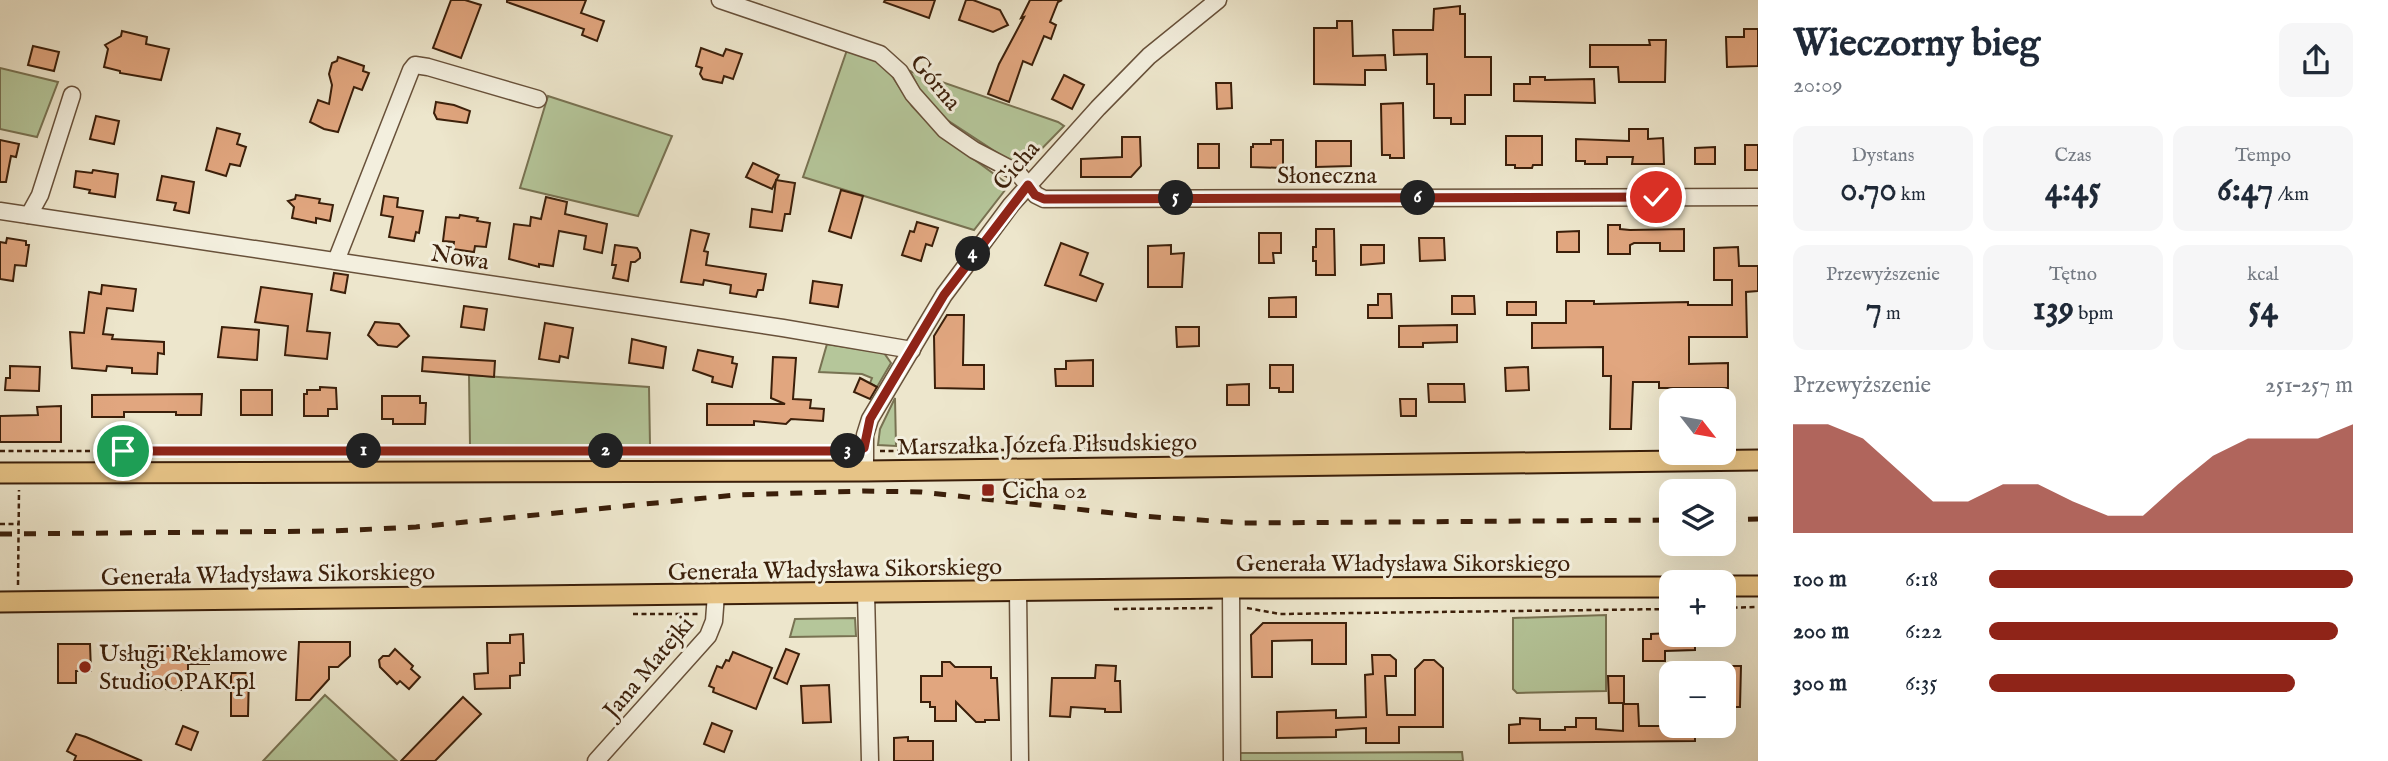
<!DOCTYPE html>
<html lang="pl">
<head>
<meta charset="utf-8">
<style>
	:root { --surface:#fff; --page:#f6f6f7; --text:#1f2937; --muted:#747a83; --accent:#8f2418 }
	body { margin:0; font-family:"IM FELL English",serif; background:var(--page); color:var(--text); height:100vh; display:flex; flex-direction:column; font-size:26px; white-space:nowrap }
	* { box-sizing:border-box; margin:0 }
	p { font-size:23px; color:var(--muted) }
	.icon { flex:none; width:38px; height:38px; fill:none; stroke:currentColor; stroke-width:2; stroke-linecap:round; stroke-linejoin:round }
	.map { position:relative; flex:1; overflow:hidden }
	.details { display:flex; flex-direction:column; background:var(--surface); width:630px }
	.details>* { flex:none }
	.needle { width:46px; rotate:121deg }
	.buttons { position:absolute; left:1659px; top:388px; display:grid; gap:14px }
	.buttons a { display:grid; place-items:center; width:77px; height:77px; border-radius:14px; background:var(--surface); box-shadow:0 7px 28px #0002; font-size:35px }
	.pin { position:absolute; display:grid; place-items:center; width:60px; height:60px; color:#fff; margin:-30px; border:4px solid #fff; border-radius:50%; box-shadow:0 2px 7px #0007 }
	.km { position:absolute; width:35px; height:35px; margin:-18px; border-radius:50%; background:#222; color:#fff; font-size:19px; line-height:35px; text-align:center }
	.round { display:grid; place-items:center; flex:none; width:74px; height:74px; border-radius:14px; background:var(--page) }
	.head { display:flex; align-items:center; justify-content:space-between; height:119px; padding:0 35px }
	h1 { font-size:38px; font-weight:800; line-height:52px }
	.metrics { display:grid; grid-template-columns:repeat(3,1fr); gap:10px; height:119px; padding:7px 35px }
	.metrics div { display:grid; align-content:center; border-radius:14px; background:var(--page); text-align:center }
	.metrics b { font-size:35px; font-weight:800 }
	.metrics small { font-size:19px; font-weight:400 }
	.metrics p { font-size:19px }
	.chart { height:196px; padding:14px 35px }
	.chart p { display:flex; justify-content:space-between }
	.chart svg { width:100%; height:126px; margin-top:7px; fill:var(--accent); opacity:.7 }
	ul { padding:0 35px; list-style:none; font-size:23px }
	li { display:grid; grid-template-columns:112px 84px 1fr; align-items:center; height:52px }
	li i { height:18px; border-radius:9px; background:var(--accent) }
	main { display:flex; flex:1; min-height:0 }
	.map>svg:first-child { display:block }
</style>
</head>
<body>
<main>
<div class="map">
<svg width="1758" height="761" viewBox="0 0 1758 761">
	<rect width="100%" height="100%" fill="#ede6cc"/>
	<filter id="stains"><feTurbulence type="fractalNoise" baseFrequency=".00286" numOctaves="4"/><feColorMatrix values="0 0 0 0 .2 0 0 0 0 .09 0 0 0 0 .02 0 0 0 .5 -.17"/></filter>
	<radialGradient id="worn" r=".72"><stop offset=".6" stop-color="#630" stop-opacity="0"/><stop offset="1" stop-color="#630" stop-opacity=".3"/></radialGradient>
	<!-- green -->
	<g fill="#b5c69a" stroke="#787252" stroke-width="2">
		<polygon points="847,50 883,62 912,106 938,133 1009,185 974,230 803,177"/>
		<polygon points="0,68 58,82 37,137 0,129"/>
		<polygon points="910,71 1058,122 1064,126 1022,169 938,114 920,91"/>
		<polygon points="548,96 672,136 638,216 520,188"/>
		<polygon points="827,344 884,353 891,363 877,387 870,383 872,378 862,374 819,372"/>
		<polygon points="469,375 649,387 650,445 470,445"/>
		<polygon points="895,398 896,446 878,445 880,429"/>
		<polygon points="1606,615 1606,691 1517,693 1513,689 1513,618"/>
		<polygon points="855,618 856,636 790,637 795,619"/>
		<polygon points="325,695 397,761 263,761"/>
		<polygon points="1462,752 1463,761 1240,761 1240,753 1250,753"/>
	</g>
	<!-- building -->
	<g fill="#e1a67f" stroke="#3b1f0a" stroke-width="2">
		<polygon points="451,0 465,0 481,5 461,58 433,48"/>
		<polygon points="507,0 586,0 581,13 604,21 597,41 582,35 584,29 507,2"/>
		<polygon points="885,0 935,0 929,18 884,2"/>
		<polygon points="966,0 973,0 1000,10 1008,25 993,32 959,20"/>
		<polygon points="1030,0 1062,0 1058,2 1050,22 1056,25 1051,39 1044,36 1032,65 1023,61 1009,102 988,94 999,64 1024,17 1021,18"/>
		<polygon points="1460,6 1460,14 1465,14 1465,57 1491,57 1491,95 1465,95 1465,124 1451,124 1451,118 1434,118 1434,84 1427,84 1427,54 1394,55 1393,30 1433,30 1434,9"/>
		<polygon points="1337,21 1352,21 1353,56 1385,55 1386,70 1365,70 1365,85 1314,84 1314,28 1337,28"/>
		<polygon points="1744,29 1758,29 1758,66 1727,67 1726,37 1744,37"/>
		<polygon points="122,31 147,37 146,44 169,49 161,80 120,73 120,71 104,67 108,49 105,45 121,36"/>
		<polygon points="1649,40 1666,40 1665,82 1619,82 1618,67 1590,67 1590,45 1650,45"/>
		<polygon points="33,46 59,52 54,71 28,65"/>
		<polygon points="701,48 723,56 726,49 742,54 733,79 724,76 722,83 703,79 700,74 702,68 696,66"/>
		<polygon points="338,57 364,66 363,71 369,73 362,90 354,87 338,132 324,129 310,122 318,100 329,104 332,85 329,74 332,63 337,61"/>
		<polygon points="1064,75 1084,85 1072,109 1052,99"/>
		<polygon points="1530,77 1545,77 1545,80 1594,79 1595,103 1514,101 1514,84 1530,84"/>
		<polygon points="1216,83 1231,83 1232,108 1217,109"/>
		<polygon points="436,102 454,105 470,111 467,123 437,119 434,113"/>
		<polygon points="1403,103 1404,158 1390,158 1390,155 1382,155 1381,104"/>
		<polygon points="96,116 119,121 114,144 90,139"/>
		<polygon points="217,128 240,134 237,144 246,147 240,166 230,164 226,176 206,170"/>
		<polygon points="1629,129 1648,129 1648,139 1663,138 1664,164 1632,164 1633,157 1607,157 1607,164 1585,164 1585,161 1576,161 1576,139 1629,141"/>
		<polygon points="1506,136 1542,136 1542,165 1533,165 1532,168 1515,168 1515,165 1506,165"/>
		<polygon points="1122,137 1140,137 1141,166 1131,177 1081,177 1081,159 1122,157"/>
		<polygon points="0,140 19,144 16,157 11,156 6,182 0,182"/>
		<polygon points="1271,140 1283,140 1283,168 1251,167 1251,147 1253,147 1253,144 1271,144"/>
		<polygon points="1316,141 1351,141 1351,166 1316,167"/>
		<rect x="1198" y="144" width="21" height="24"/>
		<rect x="1745" y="145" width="13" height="25"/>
		<polygon points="1715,147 1715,164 1695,164 1695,148"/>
		<polygon points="753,163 779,175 772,189 746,177"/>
		<polygon points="93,170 118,174 115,197 89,193 90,190 74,187 76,171 92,173"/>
		<polygon points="162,176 194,182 189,213 174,210 176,203 157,200"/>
		<polygon points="776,180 795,183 790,214 785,214 782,231 750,227 752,209 772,212"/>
		<polygon points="841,190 863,196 851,238 829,231"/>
		<polygon points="296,195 320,199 319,203 333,205 330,221 316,218 316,223 292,218 294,207 288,201 295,199"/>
		<polygon points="384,196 398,198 397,207 423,211 419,233 416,232 414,241 389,237 393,217 381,215"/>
		<polygon points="546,197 567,202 565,214 607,224 602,253 584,249 586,236 559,231 553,266 539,264 539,267 509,259 514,224 530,226 531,217 541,219"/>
		<polygon points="460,215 478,218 477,221 490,223 486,247 475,246 474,252 453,249 454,242 443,241 446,217 459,218"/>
		<polygon points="917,222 938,228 932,246 926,244 921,261 902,255 910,231 914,232"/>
		<polygon points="1608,225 1620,225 1620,229 1630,230 1684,229 1684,251 1660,251 1660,243 1634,243 1630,245 1630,254 1608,254"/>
		<polygon points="1316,229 1334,229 1335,275 1316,275 1316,261 1313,261 1313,247 1316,247"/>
		<polygon points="691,230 709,234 704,251 708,252 706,265 766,274 763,290 758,290 756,297 730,293 731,285 704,280 703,285 681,282"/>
		<polygon points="1579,231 1579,252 1557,252 1557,232"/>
		<polygon points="1259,233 1281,233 1281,253 1273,253 1274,263 1259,263"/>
		<polygon points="7,238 26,241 26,245 29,245 26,266 15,265 13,281 0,279 0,242 6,243"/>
		<polygon points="1419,238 1444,238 1445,260 1420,261"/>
		<polygon points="1061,243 1088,253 1080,275 1103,284 1096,301 1045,285"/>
		<polygon points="615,245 637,248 640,253 640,258 635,262 631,262 628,281 613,278 616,265 612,265"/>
		<polygon points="1171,245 1171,254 1184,253 1182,287 1148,287 1148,246"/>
		<polygon points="1361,245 1384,245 1384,263 1361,265"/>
		<polygon points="1738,247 1739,266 1758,266 1758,291 1746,292 1747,337 1689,337 1689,364 1728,363 1728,388 1659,388 1659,382 1633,382 1631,429 1610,429 1611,376 1603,376 1603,347 1532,348 1532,323 1566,323 1566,301 1594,301 1594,304 1688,302 1688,305 1732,305 1732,280 1714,280 1714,248"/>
		<polygon points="334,273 348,275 345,293 331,290"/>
		<polygon points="813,281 842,285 838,307 810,303"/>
		<polygon points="102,285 136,289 133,311 107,308 103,334 113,335 112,339 164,342 164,354 158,353 157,374 132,373 132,368 107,366 106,371 72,368 70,332 84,333 89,292 101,294"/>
		<polygon points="261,287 312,294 307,331 330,333 327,359 285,355 288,326 255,322"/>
		<polygon points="1378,294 1391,294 1392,318 1368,318 1368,305 1378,305"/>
		<polygon points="1452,296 1474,296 1475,314 1452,314"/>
		<polygon points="1296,297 1296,317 1269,317 1269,298"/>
		<rect x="1507" y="302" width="29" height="13"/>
		<polygon points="464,306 487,309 484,330 461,327"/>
		<polygon points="947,315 964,315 963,365 984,365 984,389 935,388 934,336"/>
		<polygon points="375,322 399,324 409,336 397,347 378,345 368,335"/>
		<polygon points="545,323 573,328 568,358 560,356 559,362 539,359"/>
		<polygon points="1457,325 1457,342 1423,343 1423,347 1399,347 1399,326"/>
		<polygon points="222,327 259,330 257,360 218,357"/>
		<polygon points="1176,327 1199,327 1199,346 1177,347"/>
		<polygon points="632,339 666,347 663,368 629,363"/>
		<polygon points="698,350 733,357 732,363 737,364 732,387 712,382 713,377 693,370"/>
		<polygon points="423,357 495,361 494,377 422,371"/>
		<polygon points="773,357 796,358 793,399 811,400 810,408 824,409 823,421 791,419 786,424 754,421 754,425 707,425 707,404 785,404 771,398"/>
		<polygon points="1093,360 1093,386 1056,386 1055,369 1066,369 1066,361"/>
		<polygon points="1270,365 1293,365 1293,392 1279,392 1279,388 1270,388"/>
		<polygon points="10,366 40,367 39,391 5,390 6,378 10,378"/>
		<polygon points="1528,367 1529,390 1506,391 1505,368"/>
		<polygon points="860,378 877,387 870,399 854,392"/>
		<polygon points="1249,384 1249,405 1227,405 1227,385"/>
		<polygon points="1428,384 1464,384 1465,402 1429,402"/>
		<polygon points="320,387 336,388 337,409 328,409 328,416 304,416 304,394 307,394 307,390 320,390"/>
		<rect x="241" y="390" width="31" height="25"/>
		<polygon points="202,394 201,415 176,415 176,412 124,412 124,417 92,417 92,395"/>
		<polygon points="382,396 420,396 420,403 426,403 425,424 393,424 393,419 382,419"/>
		<polygon points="1400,399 1416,399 1416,416 1401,416"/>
		<polygon points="61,406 61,442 0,442 0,416 38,415 37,407"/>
		<polygon points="1263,623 1346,623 1346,664 1312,664 1312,640 1272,641 1272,677 1252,677 1251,635"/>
		<polygon points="1671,633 1671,635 1695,635 1695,650 1665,651 1665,661 1643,661 1643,639 1651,639 1651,634"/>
		<polygon points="523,634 524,663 520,663 520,675 510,676 510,688 475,689 474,674 488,673 487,643 510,643 510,635"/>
		<polygon points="299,642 350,642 350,656 338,667 329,667 329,679 310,700 296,700"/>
		<polygon points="58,644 90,644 91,671 76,671 76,683 58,683"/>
		<polygon points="149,646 189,646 189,649 209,649 209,664 188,664 188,677 182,677 181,690 166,689 166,685 152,684 152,677 142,667 142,659 149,652"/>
		<polygon points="395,649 413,666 411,669 420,677 409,689 400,681 397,684 380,667 379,660 383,656 389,656"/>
		<polygon points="786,649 799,654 787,684 774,678"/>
		<polygon points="733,652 772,668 756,709 713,692 714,688 709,686 717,666 722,668 726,660 729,661"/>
		<polygon points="1372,655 1390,655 1396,660 1396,676 1385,676 1387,715 1415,715 1415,669 1424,660 1434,660 1443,668 1443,727 1399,727 1399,743 1366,743 1366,728 1336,730 1336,737 1277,738 1277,712 1336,710 1336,718 1366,717 1365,675 1373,674"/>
		<polygon points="942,662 950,662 955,667 991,667 991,678 997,678 999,720 985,720 985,722 976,722 956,702 956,721 935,721 935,707 930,707 930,702 921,702 921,676 942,676"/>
		<polygon points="1096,665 1116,666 1115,681 1120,681 1121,712 1105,712 1105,709 1071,707 1070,717 1050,716 1052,678 1095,678"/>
		<polygon points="1724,666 1741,666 1740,707 1724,707"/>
		<polygon points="231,673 249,673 248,716 231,716"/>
		<polygon points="1608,676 1624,676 1624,703 1609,703"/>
		<polygon points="829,685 831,722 803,723 801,686"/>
		<polygon points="463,697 481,714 435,761 401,761"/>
		<polygon points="1623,704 1638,704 1639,726 1695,726 1695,741 1509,743 1509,725 1520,724 1520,718 1540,719 1540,730 1565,730 1565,727 1576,727 1576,718 1596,718 1596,729 1623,731"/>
		<polygon points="712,723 732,731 724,752 704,744"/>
		<polygon points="183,726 198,732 191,750 176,744"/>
		<polygon points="76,734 86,737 142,761 74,761 76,756 67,751"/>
		<polygon points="908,737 908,741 933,741 933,761 894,761 894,738"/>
	</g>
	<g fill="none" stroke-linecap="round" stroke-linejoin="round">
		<defs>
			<g id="minor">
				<polyline points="720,0 880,54 900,72 913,94 945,130 974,150 1018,173 1036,195 1044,199 1758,197"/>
				<polyline points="0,211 783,328 912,350"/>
				<polyline points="29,215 40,195 72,95"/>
				<polyline points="336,261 411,70 415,65 428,67 538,99"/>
				<polyline points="865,471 865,435 870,419 944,295 1011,205 1098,108 1149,56 1218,0"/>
				<polyline points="1231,588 1232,761"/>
				<polyline points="1018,591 1020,761"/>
				<polyline points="866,593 870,761"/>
				<polyline points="596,761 708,636 714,621 716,594"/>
			</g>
			<g id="major">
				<polyline points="0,473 865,471 1758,460"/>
				<polyline points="1724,586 1758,586"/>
				<polyline points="0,602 1231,588 1671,587"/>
			</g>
		</defs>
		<!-- minor casing -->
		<use href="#minor" stroke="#68513a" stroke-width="19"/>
		<!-- major casing -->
		<use href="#major" stroke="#3b1f0a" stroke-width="23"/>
		<!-- path -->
		<g stroke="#3b1f0a" stroke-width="2.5" stroke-dasharray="5 3.5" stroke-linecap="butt">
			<polyline points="0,451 850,451"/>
			<polyline points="880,451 1111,449"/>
			<polyline points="0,524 18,524"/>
			<polyline points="18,585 19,490"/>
			<polyline points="1247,608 1280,614 1671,609"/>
			<polyline points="1724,608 1758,607"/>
			<polyline points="1114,609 1216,608"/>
			<polyline points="633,614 700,614"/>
		</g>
		<!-- minor -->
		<use href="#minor" stroke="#f3efde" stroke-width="16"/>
		<!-- major -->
		<use href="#major" stroke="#e6c386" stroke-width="19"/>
		<!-- rail -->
		<g stroke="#3b1f0a" stroke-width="5" stroke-dasharray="12 12" stroke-linecap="butt">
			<polyline points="1724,520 1758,519"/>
			<polyline points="0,534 333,531 416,527 735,495 863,491 921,492 1140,516 1244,523 1671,520"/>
		</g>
	</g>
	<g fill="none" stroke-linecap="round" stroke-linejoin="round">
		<defs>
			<polyline id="route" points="123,451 849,451 864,448 870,419 944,295 1028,185 1035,195 1044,199 1656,197"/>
		</defs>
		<!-- route casing -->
		<use href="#route" stroke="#fff" stroke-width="14"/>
		<!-- route -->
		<use href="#route" stroke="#8f2418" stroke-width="9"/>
	</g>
	<!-- markers -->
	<g fill="#8f2418" stroke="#f3efde" stroke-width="2.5">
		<rect x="981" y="483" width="14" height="14" rx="3.5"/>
		<circle cx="85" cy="667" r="7"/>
	</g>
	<g text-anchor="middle" stroke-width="6" stroke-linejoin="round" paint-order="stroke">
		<!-- street labels -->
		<g font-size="24" fill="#3b1f0a" stroke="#f3efde">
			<text transform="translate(936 82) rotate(50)" y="8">Górna</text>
			<text transform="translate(1016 165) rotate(-49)" y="8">Cicha</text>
			<text x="1327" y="183">Słoneczna</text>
			<text transform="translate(460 257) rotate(9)" y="8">Nowa</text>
			<text transform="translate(1047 444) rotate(-1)" y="8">Marszałka Józefa Piłsudskiego</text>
			<text x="1403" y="571">Generała Władysława Sikorskiego</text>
			<text transform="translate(835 569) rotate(-1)" y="8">Generała Władysława Sikorskiego</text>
			<text transform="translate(268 574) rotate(-1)" y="8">Generała Władysława Sikorskiego</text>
			<text transform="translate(648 667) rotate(-50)" y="8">Jana Matejki</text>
		</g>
		<!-- poi labels -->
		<g font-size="24" fill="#3b1f0a" stroke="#f3efde" text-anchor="start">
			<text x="1002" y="498">Cicha 02</text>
			<text x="99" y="661">Usługi Reklamowe<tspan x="99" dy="28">StudioOPAK.pl</tspan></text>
		</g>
	</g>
	<rect width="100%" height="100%" filter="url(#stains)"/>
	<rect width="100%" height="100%" fill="url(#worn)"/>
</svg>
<div class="buttons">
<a><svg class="needle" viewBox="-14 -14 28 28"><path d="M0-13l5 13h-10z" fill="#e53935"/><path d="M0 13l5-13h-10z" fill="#747a83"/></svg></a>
<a><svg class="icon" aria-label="layers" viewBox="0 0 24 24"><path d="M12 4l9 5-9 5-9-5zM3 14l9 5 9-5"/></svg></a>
<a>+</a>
<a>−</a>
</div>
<div class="pin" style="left:123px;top:451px;background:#1e9e55"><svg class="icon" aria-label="arrive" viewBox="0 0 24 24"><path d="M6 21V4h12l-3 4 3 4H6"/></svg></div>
<div class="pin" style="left:1656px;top:197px;background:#d93025"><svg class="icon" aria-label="check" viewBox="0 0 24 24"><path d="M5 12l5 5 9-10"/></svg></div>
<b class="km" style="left:364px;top:451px">1</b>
<b class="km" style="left:606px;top:451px">2</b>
<b class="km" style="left:848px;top:451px">3</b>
<b class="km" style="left:973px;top:254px">4</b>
<b class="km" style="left:1176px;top:198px">5</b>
<b class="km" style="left:1418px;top:198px">6</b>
</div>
<section class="details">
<div class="head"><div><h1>Wieczorny bieg</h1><p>20:09</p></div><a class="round"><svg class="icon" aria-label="share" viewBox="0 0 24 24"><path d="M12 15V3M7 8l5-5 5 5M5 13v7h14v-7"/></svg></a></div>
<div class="metrics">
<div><p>Dystans</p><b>0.70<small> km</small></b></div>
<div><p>Czas</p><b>4:45</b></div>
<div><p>Tempo</p><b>6:47<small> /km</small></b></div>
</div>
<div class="metrics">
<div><p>Przewyższenie</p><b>7<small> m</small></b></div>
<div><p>Tętno</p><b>139<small> bpm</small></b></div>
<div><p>kcal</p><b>54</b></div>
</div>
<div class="chart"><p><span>Przewyższenie</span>251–257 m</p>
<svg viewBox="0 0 160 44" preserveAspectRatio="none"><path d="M0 44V6L10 6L20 11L30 22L40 33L50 33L60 27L70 27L80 33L90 38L100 38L110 27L120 17L130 11L140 11L150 11L160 6V44z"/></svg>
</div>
<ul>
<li><b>100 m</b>6:18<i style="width:100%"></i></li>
<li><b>200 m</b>6:22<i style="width:96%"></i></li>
<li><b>300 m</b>6:35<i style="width:84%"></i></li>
</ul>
</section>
</main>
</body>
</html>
